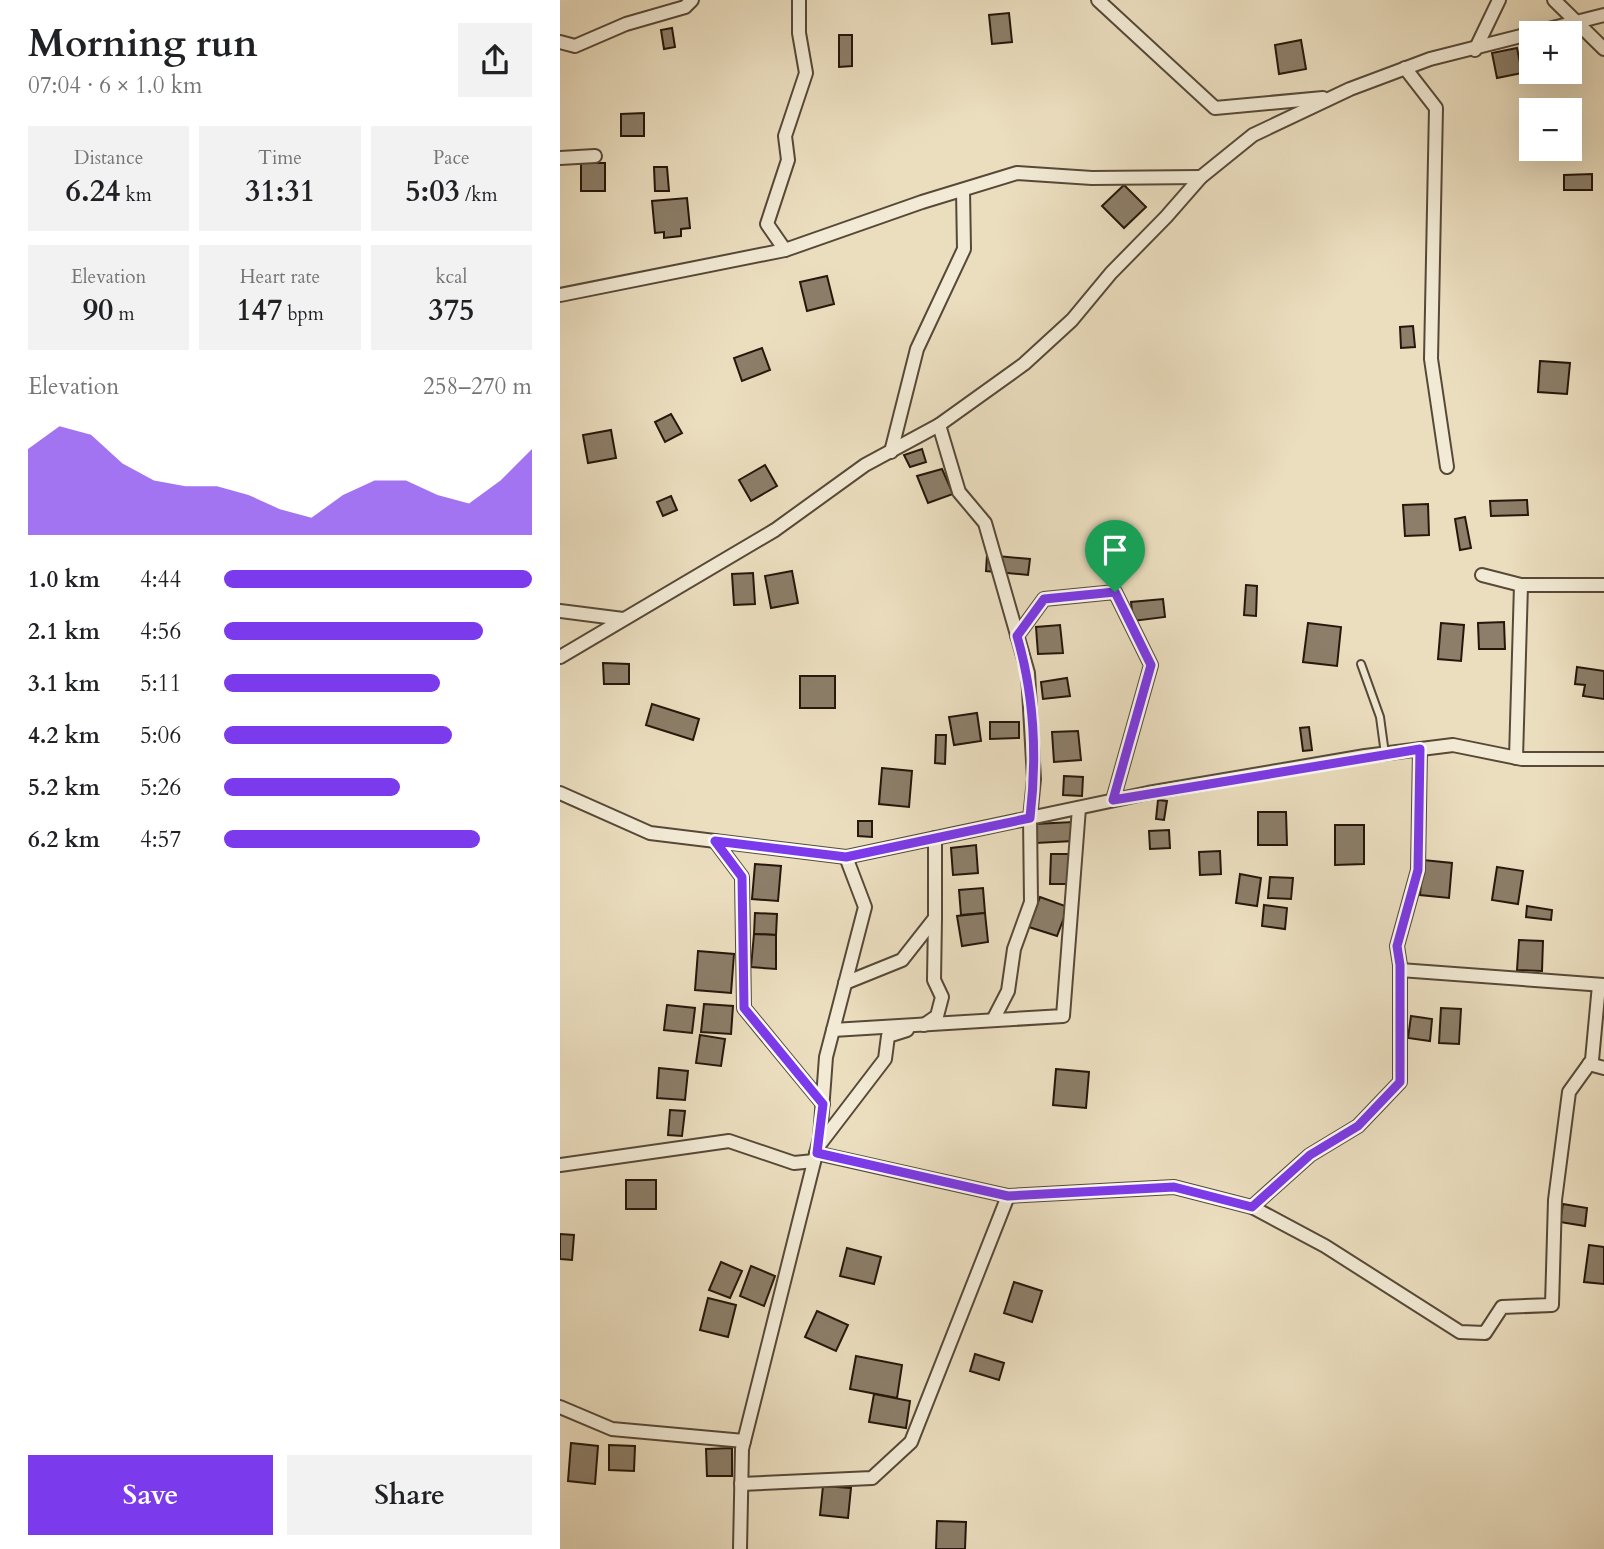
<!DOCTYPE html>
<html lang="en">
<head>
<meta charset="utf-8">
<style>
	:root { --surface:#fff; --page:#f2f2f2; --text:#202124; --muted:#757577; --accent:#7c3aed }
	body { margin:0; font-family:Cardo,serif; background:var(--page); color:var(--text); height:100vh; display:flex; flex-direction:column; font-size:26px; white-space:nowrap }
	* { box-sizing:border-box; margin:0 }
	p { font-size:23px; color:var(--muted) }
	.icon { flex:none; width:38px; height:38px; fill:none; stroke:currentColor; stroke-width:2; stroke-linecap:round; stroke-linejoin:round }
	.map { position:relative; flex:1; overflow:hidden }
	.panel { display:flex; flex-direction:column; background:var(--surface); width:560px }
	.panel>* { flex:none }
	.controls { position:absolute; left:959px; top:21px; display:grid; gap:14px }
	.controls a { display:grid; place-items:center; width:63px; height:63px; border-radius:0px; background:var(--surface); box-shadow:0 7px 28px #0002; font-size:35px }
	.pin { position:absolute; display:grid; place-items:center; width:60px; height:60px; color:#fff; margin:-72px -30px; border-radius:50% 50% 50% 0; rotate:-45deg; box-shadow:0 0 7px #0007 }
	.pin .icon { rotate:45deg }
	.round { display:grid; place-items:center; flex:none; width:74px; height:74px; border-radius:0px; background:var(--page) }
	.head { display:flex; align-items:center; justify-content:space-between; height:119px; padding:0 28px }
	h1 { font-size:38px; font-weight:700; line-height:52px }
	.stats { display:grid; grid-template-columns:repeat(3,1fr); gap:10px; height:119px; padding:7px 28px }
	.stats div { display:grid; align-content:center; border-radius:0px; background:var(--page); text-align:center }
	.stats b { font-size:30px; font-weight:700 }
	.stats small { font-size:19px; font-weight:400 }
	.stats p { font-size:19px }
	.chart { height:196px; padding:14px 28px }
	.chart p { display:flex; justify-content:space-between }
	.chart svg { width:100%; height:126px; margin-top:7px; fill:var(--accent); opacity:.7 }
	.action { display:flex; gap:14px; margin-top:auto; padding:14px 28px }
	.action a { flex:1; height:80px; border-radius:0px; background:var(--accent); color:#fff; font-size:28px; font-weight:700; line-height:80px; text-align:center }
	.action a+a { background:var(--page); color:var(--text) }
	ul { padding:0 28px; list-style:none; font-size:23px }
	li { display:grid; grid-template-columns:112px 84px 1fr; align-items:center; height:52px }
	li i { height:18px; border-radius:9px; background:var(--accent) }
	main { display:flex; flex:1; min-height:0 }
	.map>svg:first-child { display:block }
</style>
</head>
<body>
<main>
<section class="panel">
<div class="head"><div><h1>Morning run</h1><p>07:04 · 6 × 1.0 km</p></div><a class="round"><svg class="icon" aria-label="share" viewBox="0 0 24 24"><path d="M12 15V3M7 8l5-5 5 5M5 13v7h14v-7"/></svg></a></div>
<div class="stats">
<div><p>Distance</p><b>6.24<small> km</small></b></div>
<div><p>Time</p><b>31:31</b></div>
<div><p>Pace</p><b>5:03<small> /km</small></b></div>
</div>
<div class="stats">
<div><p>Elevation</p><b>90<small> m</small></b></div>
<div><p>Heart rate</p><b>147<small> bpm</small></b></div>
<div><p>kcal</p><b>375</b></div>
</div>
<div class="chart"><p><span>Elevation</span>258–270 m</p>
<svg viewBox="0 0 160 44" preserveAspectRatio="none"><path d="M0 44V14L10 6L20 9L30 19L40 25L50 27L60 27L70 30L80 35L90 38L100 30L110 25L120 25L130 30L140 33L150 25L160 14V44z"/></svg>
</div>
<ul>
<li><b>1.0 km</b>4:44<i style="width:100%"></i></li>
<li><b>2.1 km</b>4:56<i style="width:84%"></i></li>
<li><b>3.1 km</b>5:11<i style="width:70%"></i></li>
<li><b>4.2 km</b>5:06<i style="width:74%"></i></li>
<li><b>5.2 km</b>5:26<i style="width:57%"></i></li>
<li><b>6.2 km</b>4:57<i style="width:83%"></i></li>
</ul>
<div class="action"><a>Save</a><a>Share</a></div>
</section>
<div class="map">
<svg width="1044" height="1549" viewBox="0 0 1044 1549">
	<rect width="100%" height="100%" fill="#ebdebf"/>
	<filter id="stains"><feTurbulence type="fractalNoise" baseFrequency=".00286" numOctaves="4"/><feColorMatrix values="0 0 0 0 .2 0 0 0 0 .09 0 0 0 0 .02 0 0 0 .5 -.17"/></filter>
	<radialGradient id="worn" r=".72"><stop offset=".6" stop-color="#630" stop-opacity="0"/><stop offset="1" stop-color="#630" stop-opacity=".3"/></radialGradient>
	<!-- building -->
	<g fill="#8c7e69" stroke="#25170b" stroke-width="2">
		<polygon points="449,13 452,42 432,44 429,15"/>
		<polygon points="112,28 115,47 104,49 101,30"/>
		<polygon points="279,35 292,35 292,66 279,67"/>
		<polygon points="741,40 746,69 719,74 715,45"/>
		<polygon points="957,48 962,73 937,78 932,53"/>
		<polygon points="84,113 84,136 61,136 61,114"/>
		<rect x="21" y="163" width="24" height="28"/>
		<polygon points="94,167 107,167 109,191 95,191"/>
		<polygon points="1032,174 1032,190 1004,190 1004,175"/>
		<polygon points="564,185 586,207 564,228 542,206"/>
		<polygon points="127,198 130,228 121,229 121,236 104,238 104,232 95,233 92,201"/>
		<polygon points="267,276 274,304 247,311 240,282"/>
		<polygon points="853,326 855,347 841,348 840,327"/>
		<polygon points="202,348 210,370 182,381 174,358"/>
		<polygon points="980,361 1010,363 1007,394 978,392"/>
		<polygon points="111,414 122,433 105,442 95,422"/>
		<polygon points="51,430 56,458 28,463 23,435"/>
		<polygon points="362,449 366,462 350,467 344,455"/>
		<polygon points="205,465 217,486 191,501 179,480"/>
		<polygon points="382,469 393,494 368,503 357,476"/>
		<polygon points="111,496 117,510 103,516 97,502"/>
		<polygon points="967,500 968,515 931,516 930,501"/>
		<polygon points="868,504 869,535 845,536 843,505"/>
		<polygon points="905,517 911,548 900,550 895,519"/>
		<polygon points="427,555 470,559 468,575 426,571"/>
		<polygon points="232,571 238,603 211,608 205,576"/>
		<polygon points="193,573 195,604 174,605 172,574"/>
		<polygon points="686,585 697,586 696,616 684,615"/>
		<polygon points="603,599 605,617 573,621 571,602"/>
		<polygon points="944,622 945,649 919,649 918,623"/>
		<polygon points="748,623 781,627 777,666 743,662"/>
		<polygon points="881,623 904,625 901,661 878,659"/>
		<polygon points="500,625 503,653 478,654 476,627"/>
		<polygon points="43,663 69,664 69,684 44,684"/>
		<polygon points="1017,667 1044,671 1044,699 1023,696 1025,685 1015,684"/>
		<rect x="240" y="676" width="35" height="32"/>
		<polygon points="507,678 510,696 483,699 481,682"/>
		<polygon points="92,704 139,719 133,740 86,725"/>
		<polygon points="417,713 421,741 394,745 389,717"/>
		<polygon points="430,722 459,722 459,738 430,739"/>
		<polygon points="749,727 752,750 743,751 740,728"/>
		<polygon points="518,731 521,760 494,762 492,732"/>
		<polygon points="376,735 386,735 385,764 375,763"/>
		<polygon points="322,768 352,771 349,807 319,804"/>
		<polygon points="504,776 523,777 522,796 503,795"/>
		<polygon points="598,800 607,801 604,820 596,819"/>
		<polygon points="698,812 726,812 727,845 698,845"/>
		<polygon points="298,821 312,821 312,837 298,836"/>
		<polygon points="513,822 513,841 476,843 475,824"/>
		<polygon points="775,825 804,825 804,864 775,865"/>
		<polygon points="609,830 610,848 590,849 589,831"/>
		<polygon points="416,845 418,873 393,875 391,848"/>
		<polygon points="660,851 661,874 640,875 639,852"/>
		<polygon points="491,854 509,854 508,884 490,884"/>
		<polygon points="863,860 892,863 889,898 860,895"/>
		<polygon points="195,864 221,866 218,901 192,899"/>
		<polygon points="937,867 963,871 958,904 932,900"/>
		<polygon points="680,874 701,878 697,906 676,903"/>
		<polygon points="710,877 733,878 731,899 708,898"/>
		<polygon points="423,888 425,913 401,915 399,890"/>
		<polygon points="480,897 508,907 497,936 469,927"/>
		<polygon points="704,905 727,908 725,929 702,926"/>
		<polygon points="967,906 992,910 991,920 966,917"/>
		<polygon points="195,913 217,914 216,935 194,934"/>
		<polygon points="425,913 428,942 402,946 397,916"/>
		<polygon points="194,934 216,935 216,969 191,967"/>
		<polygon points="959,940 983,941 982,971 957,970"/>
		<polygon points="138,951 174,954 171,993 135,990"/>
		<polygon points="144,1004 173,1006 171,1034 141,1032"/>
		<polygon points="107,1005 135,1008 132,1033 104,1030"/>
		<polygon points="881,1008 901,1009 899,1044 879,1043"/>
		<polygon points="851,1016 872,1019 870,1041 848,1038"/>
		<polygon points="140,1035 165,1039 161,1066 136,1063"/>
		<polygon points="99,1068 128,1071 125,1100 97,1098"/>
		<polygon points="496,1069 529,1072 526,1108 493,1105"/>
		<polygon points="110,1110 125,1111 122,1136 108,1135"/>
		<rect x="66" y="1180" width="30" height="29"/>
		<polygon points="1003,1204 1027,1208 1025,1226 1000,1222"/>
		<polygon points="0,1234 14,1235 12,1260 0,1259"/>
		<polygon points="1029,1245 1044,1247 1044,1284 1024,1282"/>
		<polygon points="287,1248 321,1257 314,1284 280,1276"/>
		<polygon points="161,1262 182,1271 170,1298 149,1290"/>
		<polygon points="191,1266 215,1276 204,1306 180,1296"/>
		<polygon points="454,1282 482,1291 472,1322 444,1313"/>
		<polygon points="148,1298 176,1305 168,1337 140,1330"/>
		<polygon points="257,1311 288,1325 276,1351 245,1337"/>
		<polygon points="415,1354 444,1363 439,1380 410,1371"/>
		<polygon points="296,1356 342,1365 337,1398 290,1389"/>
		<polygon points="314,1394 350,1401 346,1428 309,1422"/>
		<polygon points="11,1443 38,1446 35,1484 8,1481"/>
		<polygon points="49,1445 75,1446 74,1471 49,1470"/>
		<polygon points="172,1448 172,1476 147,1476 146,1449"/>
		<polygon points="263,1486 291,1488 288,1518 260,1515"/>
		<polygon points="377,1521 406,1522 405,1549 376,1549"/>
	</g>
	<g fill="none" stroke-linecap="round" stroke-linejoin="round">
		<defs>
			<polyline id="lane" points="801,664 820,717 825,754"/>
			<g id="street">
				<polyline points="538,0 655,108 763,98"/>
				<polyline points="994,0 1044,49"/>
				<polyline points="0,42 15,46 66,24 125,7 132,0"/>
				<polyline points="915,50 939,0"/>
				<polyline points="845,68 876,108 871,359 887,467"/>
				<polyline points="0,158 35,156"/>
				<polyline points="225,250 207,224 228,160 225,136 246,73 239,33 239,0"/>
				<polyline points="0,295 225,250 362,202 457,173 532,178 641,177"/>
				<polyline points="379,425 399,492 425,523 468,673 474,779 470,818 471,902 454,949 448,991 433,1020"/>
				<polyline points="331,452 357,349 404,249 403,190"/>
				<polyline points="922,575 961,585 1044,585"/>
				<polyline points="0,611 63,619"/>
				<polyline points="457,636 484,599 555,592 591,665 553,800"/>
				<polyline points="0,657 215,530 305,465 379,425 464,364 512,320 551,273 606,217 641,177 693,135 790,89 870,59 1044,15"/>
				<polyline points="956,758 961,585"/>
				<polyline points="0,793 90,833 286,857 588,793 805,756 893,745 962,759 1044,759"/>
				<polyline points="155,841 182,877 184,1008 263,1104"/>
				<polyline points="840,970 1044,985"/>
				<polyline points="285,983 342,960 375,918 375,838"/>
				<polyline points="364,1025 377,1016 382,997 374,980 375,918"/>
				<polyline points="273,1030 503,1016 519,808"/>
				<polyline points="1029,1064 1044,1068"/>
				<polyline points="260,1144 325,1059 328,1036 347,1030"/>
				<polyline points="256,1153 448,1196 614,1187 692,1207 765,1246 900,1332 925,1333 942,1307 992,1305 995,1200 1009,1092 1032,1060 1039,985"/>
				<polyline points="0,1165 169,1141 234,1163 254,1161"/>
				<polyline points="692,1207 750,1155 798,1126 840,1082 840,965 837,946 858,870 860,749"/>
				<polyline points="0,1407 52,1429 184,1441"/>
				<polyline points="181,1484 312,1478 351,1442 448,1196"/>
				<polyline points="180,1549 182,1449 260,1138 266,1057 305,907 286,857"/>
			</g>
		</defs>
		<!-- lane casing -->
		<use href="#lane" stroke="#564938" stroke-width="10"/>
		<!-- street casing -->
		<use href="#street" stroke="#564938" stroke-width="16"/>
		<!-- lane -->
		<use href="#lane" stroke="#f2ead5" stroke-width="6"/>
		<!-- street -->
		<use href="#street" stroke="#f2ead5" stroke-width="12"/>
	</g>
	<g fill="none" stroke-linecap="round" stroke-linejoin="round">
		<defs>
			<path id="route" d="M555,592L591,665L553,800L860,749L858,870L837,946L840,965V1082L798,1126L750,1155L692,1207L614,1187L448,1196L257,1153L263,1104L184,1008L182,877L155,841L286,857L470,818C477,758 474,694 457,636L484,599Z"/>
		</defs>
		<!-- route casing -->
		<use href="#route" stroke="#fff" stroke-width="14"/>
		<!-- route -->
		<use href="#route" stroke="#7c3aed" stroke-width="9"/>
	</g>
	<rect width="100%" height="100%" filter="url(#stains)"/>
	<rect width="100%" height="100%" fill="url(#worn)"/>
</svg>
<div class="controls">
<a>+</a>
<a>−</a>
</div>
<div class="pin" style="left:555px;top:592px;background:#1e9e55"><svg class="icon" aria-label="arrive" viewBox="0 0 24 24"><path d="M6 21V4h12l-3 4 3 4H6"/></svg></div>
</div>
</main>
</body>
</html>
